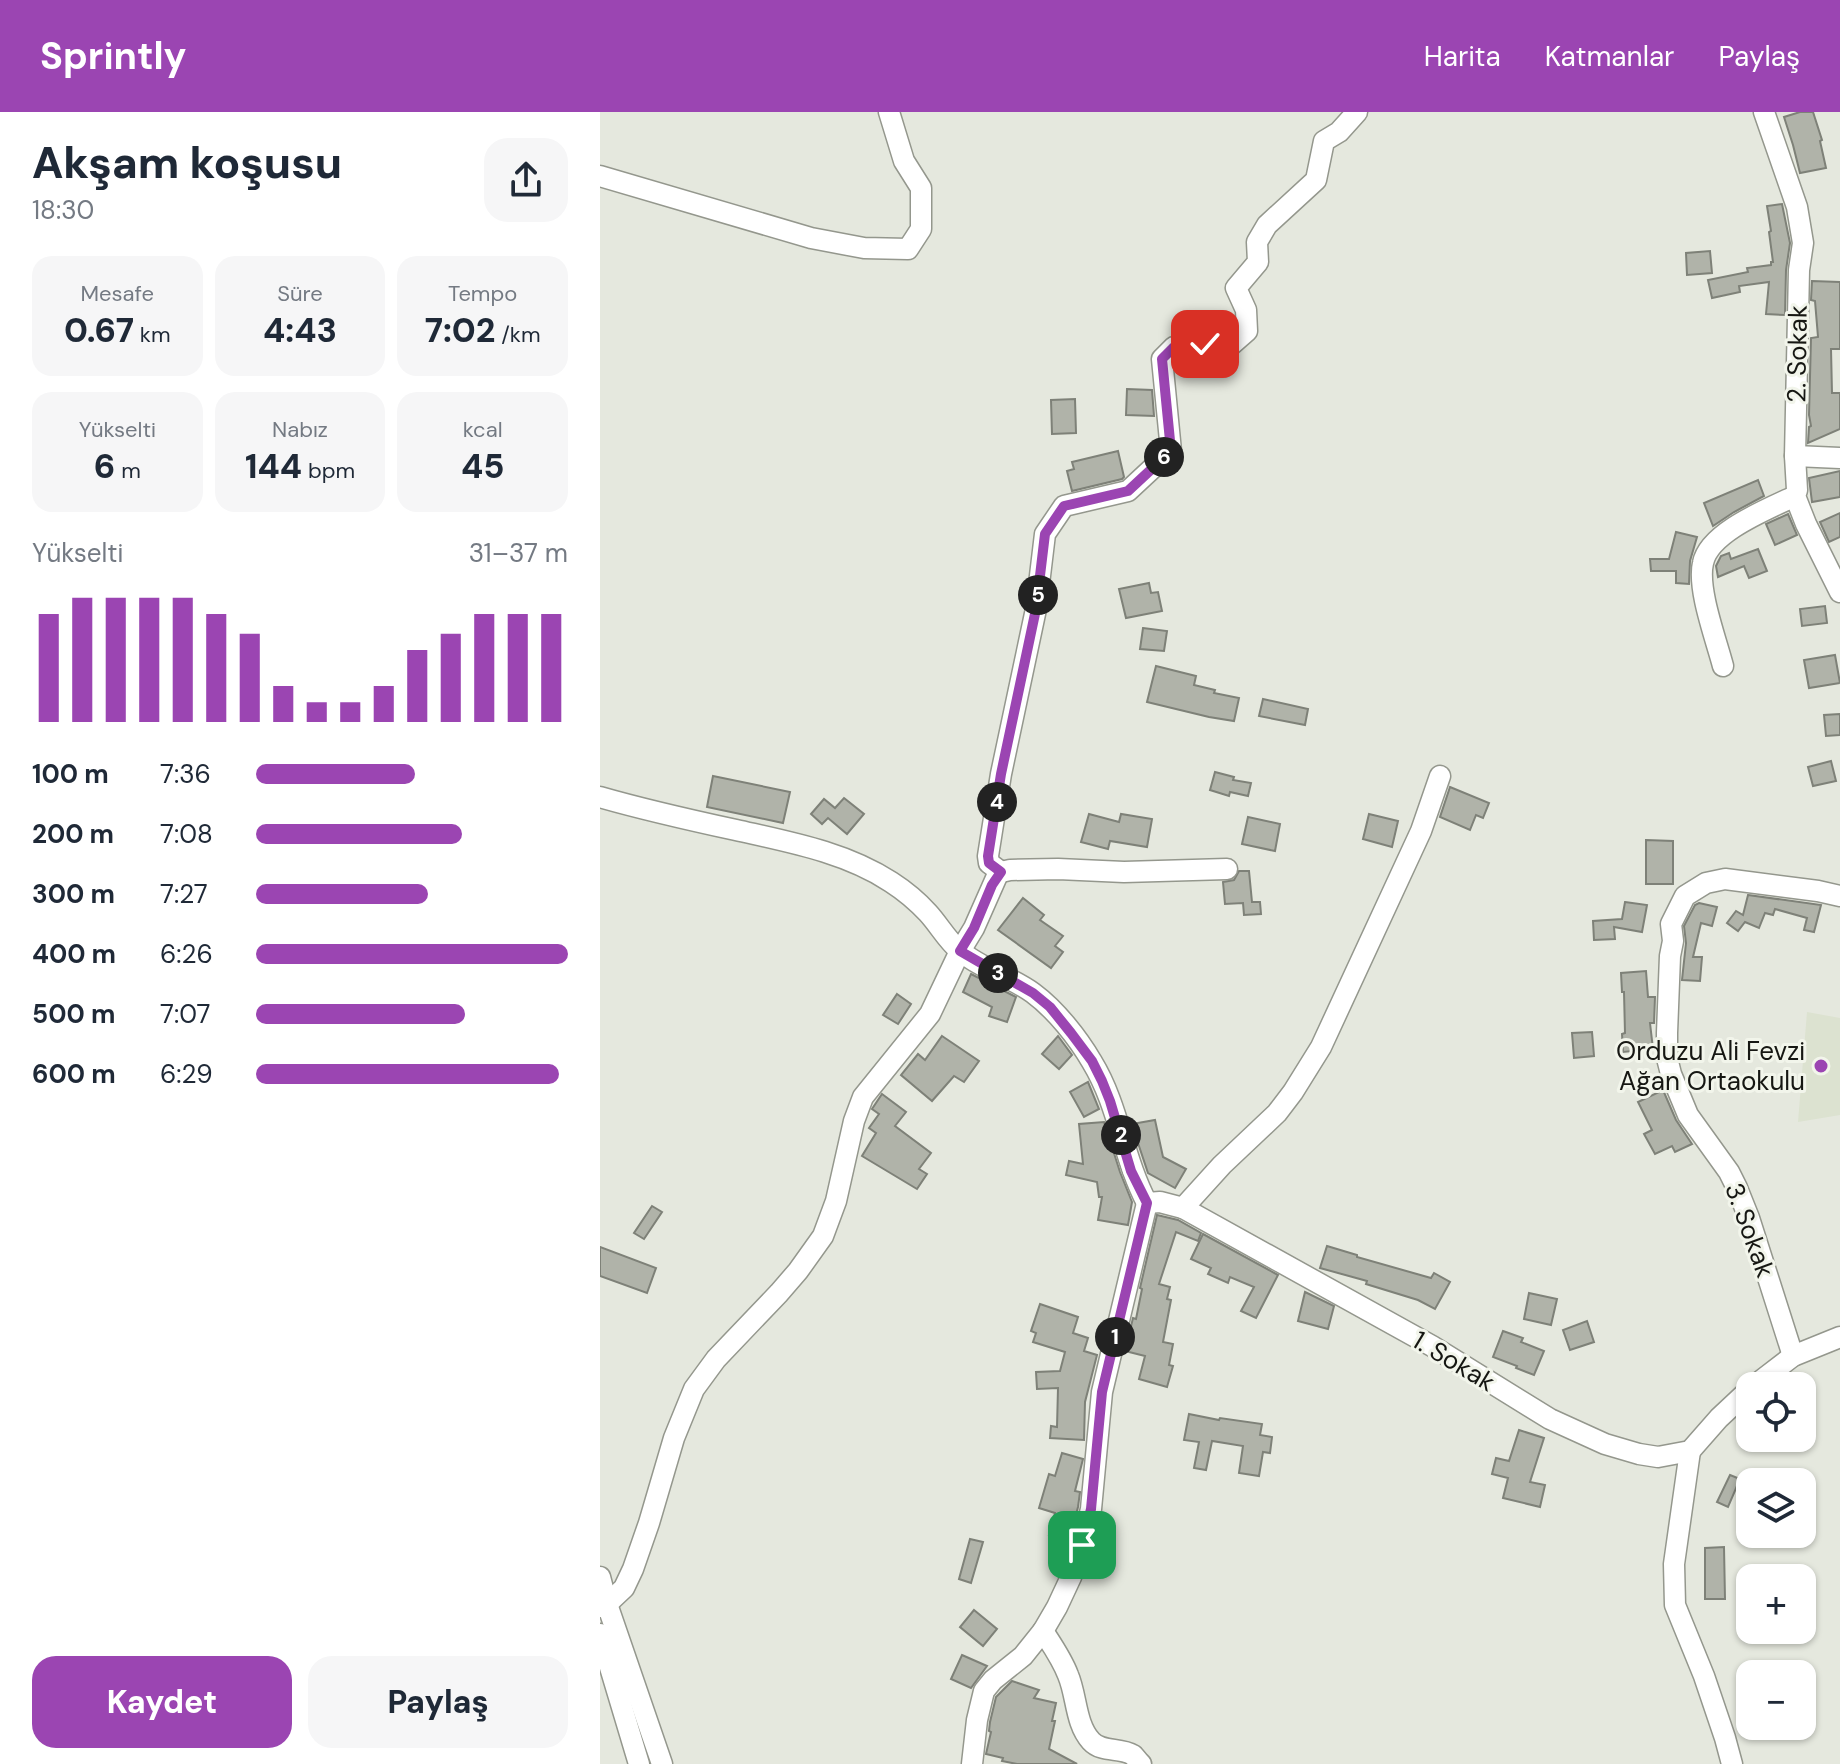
<!DOCTYPE html>
<html lang="tr">
<head>
<meta charset="utf-8">
<style>
	:root { --surface:#fff; --page:#f6f6f7; --text:#1f2937; --muted:#747a83; --accent:#9b45b2 }
	body { margin:0; font-family:"DM Sans",sans-serif; background:var(--page); color:var(--text); height:100vh; display:flex; flex-direction:column; font-size:30px; white-space:nowrap }
	* { box-sizing:border-box; margin:0 }
	p { font-size:26px; color:var(--muted) }
	.icon { flex:none; width:44px; height:44px; fill:none; stroke:currentColor; stroke-width:2; stroke-linecap:round; stroke-linejoin:round }
	.map { position:relative; flex:1; overflow:hidden }
	.side { display:flex; flex-direction:column; background:var(--surface); width:600px }
	.side>* { flex:none }
	.buttons { position:absolute; left:1136px; top:1260px; display:grid; gap:16px }
	.buttons a { display:grid; place-items:center; width:80px; height:80px; border-radius:16px; background:var(--surface); box-shadow:0 2px 6px #0004; font-size:40px }
	.pin { position:absolute; display:grid; place-items:center; width:68px; height:68px; color:#fff; margin:-34px; border-radius:16px; box-shadow:0 4px 12px #0006 }
	.km { position:absolute; width:40px; height:40px; margin:-20px; border-radius:50%; background:#222; color:#fff; font-size:22px; line-height:40px; text-align:center }
	.round { display:grid; place-items:center; flex:none; width:84px; height:84px; border-radius:24px; background:var(--page) }
	.headline { display:flex; align-items:center; justify-content:space-between; height:136px; padding:0 32px }
	h1 { font-size:44px; font-weight:800; line-height:60px }
	.figures { display:grid; grid-template-columns:repeat(3,1fr); gap:12px; height:136px; padding:8px 32px }
	.figures div { display:grid; align-content:center; border-radius:20px; background:var(--page); text-align:center }
	.figures b { font-size:34px; font-weight:800 }
	.figures small { font-size:22px; font-weight:400 }
	.figures p { font-size:22px }
	.chart { height:224px; padding:16px 32px }
	.chart p { display:flex; justify-content:space-between }
	.chart svg { width:100%; height:144px; margin-top:8px; stroke:var(--accent); stroke-width:6 }
	.cta { display:flex; gap:16px; margin-top:auto; padding:16px 32px }
	.cta a { flex:1; height:92px; border-radius:24px; background:var(--accent); color:#fff; font-size:32px; font-weight:800; line-height:92px; text-align:center }
	.cta a+a { background:var(--page); color:var(--text) }
	ul { padding:0 32px; list-style:none; font-size:26px }
	li { display:grid; grid-template-columns:128px 96px 1fr; align-items:center; height:60px }
	li i { height:20px; border-radius:10px; background:var(--accent) }
	header { display:flex; align-items:center; gap:48px; box-sizing:border-box; height:112px; padding:0 40px; background:var(--accent); color:#fff }
	header strong { font-size:38px }
	nav { display:flex; gap:44px; margin-inline-start:auto; font-size:28px }
	main { display:flex; flex:1; min-height:0 }
	.map>svg:first-child { display:block }
</style>
</head>
<body>
<header>
<strong>Sprintly</strong>
<nav><a>Harita</a><a>Katmanlar</a><a>Paylaş</a></nav>
</header>
<main>
<section class="side">
<div class="headline"><div><h1>Akşam koşusu</h1><p>18:30</p></div><a class="round"><svg class="icon" aria-label="share" viewBox="0 0 24 24"><path d="M12 15V3M7 8l5-5 5 5M5 13v7h14v-7"/></svg></a></div>
<div class="figures">
<div><p>Mesafe</p><b>0.67<small> km</small></b></div>
<div><p>Süre</p><b>4:43</b></div>
<div><p>Tempo</p><b>7:02<small> /km</small></b></div>
</div>
<div class="figures">
<div><p>Yükselti</p><b>6<small> m</small></b></div>
<div><p>Nabız</p><b>144<small> bpm</small></b></div>
<div><p>kcal</p><b>45</b></div>
</div>
<div class="chart"><p><span>Yükselti</span>31–37 m</p>
<svg viewBox="0 0 160 44" preserveAspectRatio="none"><path d="M5 44V11M15 44V6M25 44V6M35 44V6M45 44V6M55 44V11M65 44V17M75 44V33M85 44V38M95 44V38M105 44V33M115 44V22M125 44V17M135 44V11M145 44V11M155 44V11"/></svg>
</div>
<ul>
<li><b>100 m</b>7:36<i style="width:51%"></i></li>
<li><b>200 m</b>7:08<i style="width:66%"></i></li>
<li><b>300 m</b>7:27<i style="width:55%"></i></li>
<li><b>400 m</b>6:26<i style="width:100%"></i></li>
<li><b>500 m</b>7:07<i style="width:67%"></i></li>
<li><b>600 m</b>6:29<i style="width:97%"></i></li>
</ul>
<div class="cta"><a>Kaydet</a><a>Paylaş</a></div>
</section>
<div class="map">
<svg width="1240" height="1652" viewBox="0 0 1240 1652">
	<rect width="100%" height="100%" fill="#e5e8de"/>
	<!-- built -->
	<polygon fill="#dce2d0" points="1207,900 1240,906 1240,1003 1198,1010"/>
	<!-- building -->
	<g fill="#b0b3a9" stroke="#7e8178" stroke-width="2">
		<polygon points="1200,0 1213,0 1222,28 1220,29 1226,56 1200,61 1193,33 1184,5"/>
		<polygon points="1182,92 1190,131 1186,158 1185,203 1166,202 1169,170 1139,174 1140,180 1112,186 1108,168 1148,160 1147,156 1171,153 1171,150 1173,150 1169,120 1171,119 1167,94"/>
		<polygon points="1110,139 1112,161 1087,163 1086,141"/>
		<polygon points="1212,169 1240,170 1240,237 1231,237 1232,281 1240,281 1240,317 1208,331 1209,315 1211,314 1209,303 1211,226 1218,225 1215,189 1211,188"/>
		<polygon points="527,277 552,278 554,304 526,303"/>
		<polygon points="475,287 476,321 452,322 451,288"/>
		<polygon points="518,339 524,365 522,367 472,379 467,359 474,357 472,350"/>
		<polygon points="1240,359 1240,385 1212,390 1209,366"/>
		<polygon points="1158,368 1164,384 1134,400 1113,414 1104,391"/>
		<polygon points="1240,401 1240,425 1229,430 1220,410"/>
		<polygon points="1188,402 1197,423 1175,433 1166,412"/>
		<polygon points="1076,420 1097,425 1090,449 1089,472 1076,471 1076,459 1051,459 1050,447 1069,447"/>
		<polygon points="1158,437 1167,459 1149,466 1144,454 1118,465 1116,454 1121,444 1129,441 1131,447"/>
		<polygon points="549,471 551,481 558,480 562,499 526,506 519,477"/>
		<polygon points="1225,494 1227,511 1202,514 1200,497"/>
		<polygon points="543,516 567,519 564,539 540,537"/>
		<polygon points="1235,543 1240,571 1209,576 1204,548"/>
		<polygon points="556,554 596,564 594,573 615,578 614,581 639,586 634,609 609,605 547,590"/>
		<polygon points="663,587 708,597 705,613 659,604"/>
		<polygon points="1240,602 1240,623 1226,624 1224,603"/>
		<polygon points="1231,649 1236,669 1213,674 1208,655"/>
		<polygon points="615,660 634,665 633,668 651,671 648,684 630,680 629,684 610,678"/>
		<polygon points="113,664 190,680 183,711 107,695"/>
		<polygon points="850,675 889,691 883,706 876,703 870,718 840,705"/>
		<polygon points="244,686 264,702 247,722 228,706 222,712 211,702 224,687 235,696"/>
		<polygon points="489,702 519,710 521,702 552,707 547,735 510,729 508,737 481,730"/>
		<polygon points="769,702 798,709 792,735 763,727"/>
		<polygon points="648,705 680,712 675,739 642,732"/>
		<polygon points="1046,728 1073,729 1073,772 1046,772"/>
		<polygon points="639,759 649,759 652,790 660,790 661,802 644,803 643,791 625,792 623,770 634,768"/>
		<polygon points="1148,783 1221,793 1214,820 1204,818 1207,806 1175,797 1173,803 1165,801 1159,816 1145,810 1138,819 1127,811 1136,799 1143,803"/>
		<polygon points="423,786 444,803 440,808 463,824 455,834 463,840 451,856 398,818"/>
		<polygon points="1025,790 1047,793 1042,820 1014,815 1015,827 994,828 993,809 1022,807"/>
		<polygon points="1099,791 1117,795 1112,814 1101,811 1093,845 1102,845 1100,869 1082,868 1086,831 1084,814 1095,793"/>
		<polygon points="1046,859 1048,885 1055,885 1054,911 1050,911 1053,937 1023,940 1022,922 1025,921 1024,880 1022,880 1021,861"/>
		<polygon points="371,862 416,885 407,910 389,904 392,895 363,880"/>
		<polygon points="297,882 311,892 298,912 283,903"/>
		<polygon points="992,920 994,944 974,946 972,921"/>
		<polygon points="342,924 379,949 364,970 354,964 332,989 301,963 318,942 325,948"/>
		<polygon points="458,924 472,943 459,957 442,942"/>
		<polygon points="488,970 499,997 484,1005 470,980"/>
		<polygon points="1063,978 1076,1008 1092,1032 1075,1040 1072,1034 1055,1042 1044,1022 1052,1018 1038,990"/>
		<polygon points="282,982 306,1000 295,1014 331,1041 319,1057 327,1062 317,1077 262,1044 276,1021 269,1016 279,1002 272,997"/>
		<polygon points="555,1008 563,1045 586,1057 575,1076 548,1061 533,1016 532,1012"/>
		<polygon points="504,1010 520,1060 532,1090 528,1113 498,1108 502,1085 499,1085 497,1070 466,1063 469,1049 483,1052 479,1012"/>
		<polygon points="52,1094 62,1100 44,1127 34,1121"/>
		<polygon points="557,1103 578,1108 601,1121 598,1129 576,1120 559,1172 570,1175 567,1187 571,1188 563,1230 573,1232 569,1253 573,1254 567,1275 539,1267 545,1244 525,1239 533,1206 536,1207 542,1177 540,1176"/>
		<polygon points="603,1122 678,1163 656,1206 641,1199 654,1175 630,1165 628,1171 608,1162 611,1156 591,1147"/>
		<polygon points="727,1134 757,1143 757,1145 831,1166 834,1161 850,1170 835,1197 818,1188 766,1172 767,1169 720,1156"/>
		<polygon points="0,1135 56,1156 47,1181 0,1164"/>
		<polygon points="705,1180 734,1194 728,1217 698,1209"/>
		<polygon points="929,1181 957,1187 951,1213 924,1207"/>
		<polygon points="440,1192 478,1205 473,1221 488,1226 484,1239 497,1243 485,1290 484,1328 450,1326 451,1314 457,1315 458,1276 437,1277 436,1260 460,1259 465,1240 433,1230 436,1221 431,1219"/>
		<polygon points="987,1209 994,1230 970,1238 963,1218"/>
		<polygon points="903,1219 923,1226 921,1230 944,1239 934,1263 916,1256 917,1254 893,1245"/>
		<polygon points="589,1302 619,1308 620,1306 662,1312 660,1323 672,1325 670,1341 663,1340 659,1364 639,1361 643,1334 612,1329 606,1358 594,1356 599,1330 584,1328"/>
		<polygon points="919,1318 944,1326 930,1370 945,1373 940,1395 903,1386 908,1366 892,1362 896,1346 909,1349"/>
		<polygon points="462,1341 483,1347 475,1379 480,1380 478,1395 469,1429 449,1423 455,1401 439,1396 449,1362 455,1364"/>
		<polygon points="1130,1363 1140,1367 1128,1395 1117,1390"/>
		<polygon points="370,1427 383,1430 371,1471 359,1467"/>
		<polygon points="1124,1435 1125,1487 1105,1487 1105,1436"/>
		<polygon points="374,1498 397,1517 383,1534 360,1515"/>
		<polygon points="362,1543 387,1554 371,1576 351,1567"/>
		<polygon points="412,1569 439,1578 434,1586 456,1591 452,1609 455,1609 449,1637 477,1652 417,1652 402,1649 403,1646 386,1642 391,1620 389,1619 390,1610 396,1585"/>
	</g>
	<g fill="none" stroke-linecap="round" stroke-linejoin="round">
		<defs>
			<g id="minor">
				<polyline points="1164,0 1197,95 1203,131 1199,158 1195,344 1197,378 1195,384 1206,412 1240,480"/>
				<polyline points="0,64 211,126 264,136 308,137 321,117 321,76 304,49 289,0"/>
				<polyline points="1195,344 1240,346"/>
				<path d="M1123,554C1116,527 1097,477 1103,451C1109,420 1168,397 1195,384"/>
				<path d="M0,685C45,698 90,708 136,718C189,730 245,740 291,770C305,779 317,789 328,801C339,813 347,828 359,838C381,857 410,864 433,881C456,898 478,926 492,950C519,994 523,1046 547,1091"/>
				<polyline points="401,760 389,751 388,744 401,662 436,497 445,422 464,394 528,379 571,339 562,247 574,235 605,232 631,233 647,219 646,198 636,176 658,150 657,130 667,113 716,68 724,29 739,20 757,0"/>
				<polyline points="547,1091 560,1090 583,1096 832,1234 950,1307 1005,1332 1039,1342 1058,1345 1090,1339 1119,1306 1150,1277"/>
				<polyline points="583,1096 622,1053 677,1001 693,980 721,935 821,719 840,664"/>
				<polyline points="1193,1244 1149,1106 1137,1076 1129,1060 1088,1003 1071,962 1067,946 1067,921 1070,844 1073,829 1071,812 1085,784 1106,771 1125,767 1218,779 1240,784"/>
				<polyline points="1154,1274 1193,1244 1240,1225"/>
				<polyline points="1090,1339 1074,1452 1075,1493 1104,1564 1125,1626 1132,1652"/>
				<polyline points="0,1465 7,1492 62,1652"/>
				<polyline points="0,1495 7,1492 24,1476 33,1457 49,1411 74,1326 94,1277 116,1247 179,1181 198,1159 223,1124 236,1089 254,1009 263,985 330,902 360,839 374,816 397,764 401,760 410,758 458,757 524,760 627,757"/>
				<path d="M443,1519C452,1533 462,1547 468,1563C477,1584 475,1611 491,1629C502,1641 520,1635 533,1643C534,1644 540,1651 541,1652"/>
				<polyline points="0,1522 39,1652"/>
				<polyline points="372,1652 377,1608 384,1579 393,1568 423,1544 443,1519 457,1495 471,1465 482,1433 491,1397 502,1280 547,1091"/>
			</g>
		</defs>
		<!-- minor casing -->
		<use href="#minor" stroke="#94978d" stroke-width="23"/>
		<!-- minor -->
		<use href="#minor" stroke="#fff" stroke-width="20"/>
	</g>
	<g fill="none" stroke-linecap="round" stroke-linejoin="round">
		<defs>
			<polyline id="route" points="482,1433 491,1397 502,1280 547,1091 531,1059 510,989 502,969 492,949 471,921 450,895 433,881 360,839 374,816 392,773 401,760 389,751 388,744 401,662 436,497 445,422 464,394 528,379 571,339 562,247 574,235 605,232"/>
		</defs>
		<!-- route casing -->
		<use href="#route" stroke="#fff" stroke-width="16"/>
		<!-- route -->
		<use href="#route" stroke="#9b45b2" stroke-width="10"/>
	</g>
	<!-- markers -->
	<circle fill="#9b45b2" stroke="#f2f5eb" stroke-width="3" cx="1221" cy="954" r="8"/>
	<g text-anchor="middle" stroke-width="6" stroke-linejoin="round" paint-order="stroke">
		<!-- street labels -->
		<g font-size="26" fill="#161713" stroke="#f2f5eb">
			<text transform="translate(1197 242) rotate(-89)" y="9">2. Sokak</text>
			<text transform="translate(1150 1118) rotate(70)" y="9">3. Sokak</text>
			<text transform="translate(854 1249) rotate(31)" y="9">1. Sokak</text>
		</g>
		<!-- poi labels -->
		<g font-size="26" fill="#161713" stroke="#f2f5eb" text-anchor="end">
			<text x="1205" y="948">Orduzu Ali Fevzi<tspan x="1205" dy="30">Ağan Ortaokulu</tspan></text>
		</g>
	</g>
</svg>
<div class="buttons">
<a><svg class="icon" aria-label="locate" viewBox="0 0 24 24"><circle cx="12" cy="12" r="6"/><path d="M12 2v4M12 18v4M2 12h4M18 12h4"/></svg></a>
<a><svg class="icon" aria-label="layers" viewBox="0 0 24 24"><path d="M12 4l9 5-9 5-9-5zM3 14l9 5 9-5"/></svg></a>
<a>+</a>
<a>−</a>
</div>
<div class="pin" style="left:482px;top:1433px;background:#1e9e55"><svg class="icon" aria-label="arrive" viewBox="0 0 24 24"><path d="M6 21V4h12l-3 4 3 4H6"/></svg></div>
<div class="pin" style="left:605px;top:232px;background:#d93025"><svg class="icon" aria-label="check" viewBox="0 0 24 24"><path d="M5 12l5 5 9-10"/></svg></div>
<b class="km" style="left:515px;top:1225px">1</b>
<b class="km" style="left:521px;top:1023px">2</b>
<b class="km" style="left:398px;top:861px">3</b>
<b class="km" style="left:397px;top:690px">4</b>
<b class="km" style="left:438px;top:483px">5</b>
<b class="km" style="left:564px;top:345px">6</b>
</div>
</main>
</body>
</html>
